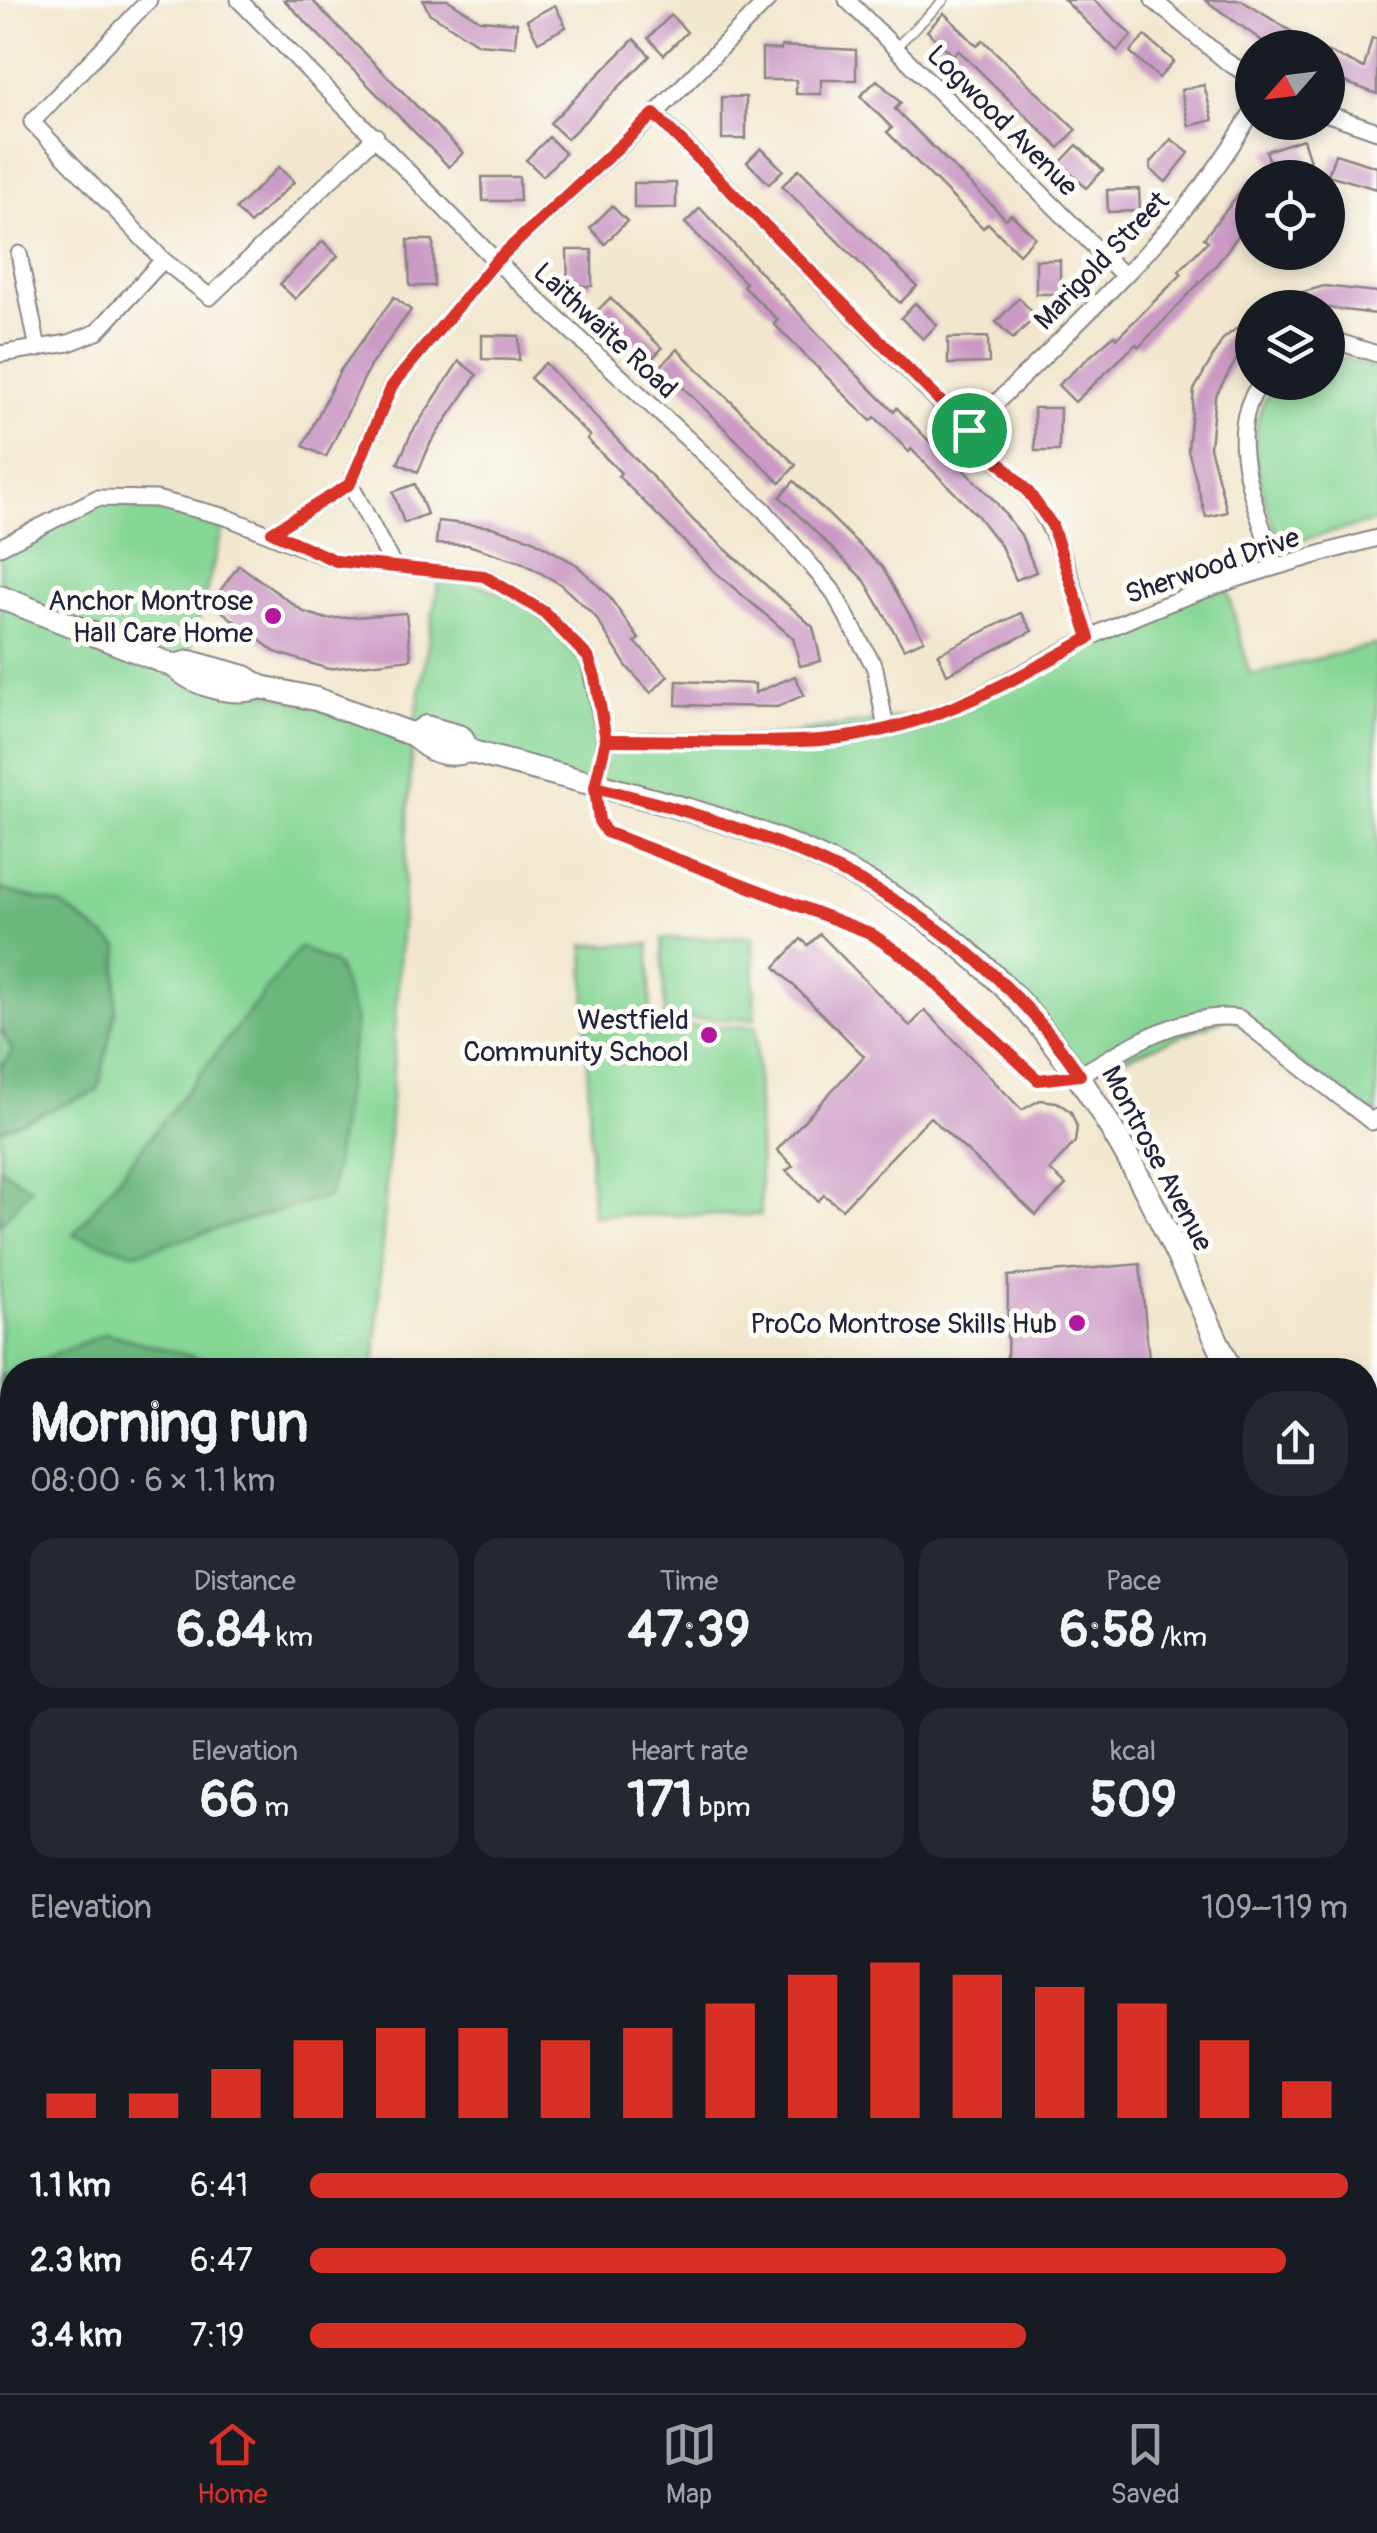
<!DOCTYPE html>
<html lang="en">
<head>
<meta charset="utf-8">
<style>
	:root { --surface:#171b24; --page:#242831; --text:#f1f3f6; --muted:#9ea1a6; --line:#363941; --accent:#d93025 }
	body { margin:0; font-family:Pangolin,sans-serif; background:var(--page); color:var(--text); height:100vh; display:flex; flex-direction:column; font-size:38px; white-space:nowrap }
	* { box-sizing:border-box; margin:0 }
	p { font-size:32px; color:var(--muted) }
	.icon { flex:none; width:55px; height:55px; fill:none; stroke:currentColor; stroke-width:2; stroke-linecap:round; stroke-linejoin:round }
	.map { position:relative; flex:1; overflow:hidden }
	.side { position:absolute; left:0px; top:1358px; width:1378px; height:1038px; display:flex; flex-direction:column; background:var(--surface); border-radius:40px 40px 0 0; box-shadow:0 5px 15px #0003 }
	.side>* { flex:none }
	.needle { width:65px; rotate:242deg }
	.controls { position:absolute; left:1235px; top:30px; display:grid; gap:20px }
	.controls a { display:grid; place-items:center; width:110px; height:110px; border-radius:50%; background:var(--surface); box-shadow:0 5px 15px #0003; font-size:50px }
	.pin { position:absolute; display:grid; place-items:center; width:85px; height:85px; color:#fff; margin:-42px; border:5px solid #fff; border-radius:50%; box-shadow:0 2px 10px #0007 }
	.round { display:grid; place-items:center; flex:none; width:105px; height:105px; border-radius:40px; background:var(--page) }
	.summary { display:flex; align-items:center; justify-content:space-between; height:170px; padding:0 30px }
	h1 { font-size:55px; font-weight:700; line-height:75px }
	.stats { display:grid; grid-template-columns:repeat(3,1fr); gap:15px; height:170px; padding:10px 30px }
	.stats div { display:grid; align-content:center; border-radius:25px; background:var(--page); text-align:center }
	.stats b { font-size:50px; font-weight:700 }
	.stats small { font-size:28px; font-weight:400 }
	.stats p { font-size:28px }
	.chart { height:280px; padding:20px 30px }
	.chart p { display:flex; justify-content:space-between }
	.chart svg { width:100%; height:180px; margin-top:10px; stroke:var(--accent); stroke-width:6 }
	ul { padding:0 30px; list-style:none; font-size:32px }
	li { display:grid; grid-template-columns:160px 120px 1fr; align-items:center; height:75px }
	li i { height:25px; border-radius:12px; background:var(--accent) }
	.menu { display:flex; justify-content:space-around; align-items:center; height:140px; border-top:2px solid var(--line); background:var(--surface); font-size:28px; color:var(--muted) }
	.menu a { display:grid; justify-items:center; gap:5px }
	.menu .on { color:var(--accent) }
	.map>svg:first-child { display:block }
</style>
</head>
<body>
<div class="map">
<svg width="1377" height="2393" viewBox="0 0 1377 2393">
	<rect width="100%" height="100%" fill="#fdfcf7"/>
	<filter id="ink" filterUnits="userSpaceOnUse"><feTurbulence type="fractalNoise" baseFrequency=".01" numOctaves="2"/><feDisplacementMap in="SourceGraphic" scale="20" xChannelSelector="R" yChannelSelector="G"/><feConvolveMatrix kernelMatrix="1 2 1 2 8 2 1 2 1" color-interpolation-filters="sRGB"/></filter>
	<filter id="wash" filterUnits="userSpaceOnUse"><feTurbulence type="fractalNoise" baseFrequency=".0048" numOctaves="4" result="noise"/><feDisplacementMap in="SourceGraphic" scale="40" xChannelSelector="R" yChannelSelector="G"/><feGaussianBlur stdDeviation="2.25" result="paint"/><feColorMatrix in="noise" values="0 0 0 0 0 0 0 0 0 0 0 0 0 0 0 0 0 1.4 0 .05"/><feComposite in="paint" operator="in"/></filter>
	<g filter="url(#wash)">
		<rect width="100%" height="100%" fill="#f2e7ce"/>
		<!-- green -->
		<g fill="#86d695" stroke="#547c68" stroke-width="2.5">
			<path d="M1343,357L1377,370V521L1279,546C1264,492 1234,430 1277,383L1328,382V358Z"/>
			<polygon points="97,498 226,517 185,670 413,734 440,572 524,600 595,677 595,780 606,740 741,741 948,710 1225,581 1250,675 1377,644 1377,1116 1230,1017 1080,1075 976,957 810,853 413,735 375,1366 469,1361 469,1370 12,1370 12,2038 0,2007 0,553"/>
			<polygon points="753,936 755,1019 665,1019 662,939"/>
			<polygon points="649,944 651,1027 756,1026 761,1215 592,1215 584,945"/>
			<polygon points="1365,1587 1377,1595 1377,1677 1365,1654"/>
			<polygon points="816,2382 817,2393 229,2393 228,2383"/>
		</g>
		<!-- forest -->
		<g fill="#6cb77e" stroke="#476c5c" stroke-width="2.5">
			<polygon points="0,889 61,904 119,947 115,1013 98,1091 0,1130 0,1069 12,1051 0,1027"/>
			<polygon points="300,947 337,966 356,1020 330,1196 136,1253 73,1235"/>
			<polygon points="0,1168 31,1188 0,1224"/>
			<polygon points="106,1333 242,1370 17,1370"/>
			<polygon points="12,1372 12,1744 7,1747 12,1796 12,1907 0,1895 0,1377"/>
			<polygon points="381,2382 387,2393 311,2391 314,2383"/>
		</g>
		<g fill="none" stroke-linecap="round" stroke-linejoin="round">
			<!-- stream -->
			<polyline stroke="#5ea7d5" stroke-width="6" points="0,1842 12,1857"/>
		</g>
		<g id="blocks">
			<!-- building -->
			<g fill="#cb99c4">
				<polygon points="284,0 312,0 463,153 449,167"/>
				<polygon points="423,0 448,0 480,20 517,23 515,47 478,44 429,13"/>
				<polygon points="1064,0 1094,0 1132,35 1117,51"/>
				<polygon points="1205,0 1241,0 1318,48 1272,48"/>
				<polygon points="555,5 566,27 538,42 527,20"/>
				<polygon points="944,13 977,46 983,40 1076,130 1059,148 958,50 953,55 927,31"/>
				<polygon points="671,15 687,32 664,55 648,38"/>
				<polygon points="1145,36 1174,61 1159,78 1130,52"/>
				<polygon points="1372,38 1377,39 1377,94 1328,76 1328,52 1364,68"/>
				<polygon points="634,39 650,56 567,139 550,123"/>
				<polygon points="781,46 856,50 856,80 821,80 821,94 796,94 796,80 762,80 762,49 781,50"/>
				<polygon points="877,80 901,103 895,109 930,144 1006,219 1011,214 1035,237 1019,254 988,223 983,228 887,132 892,128 860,96"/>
				<polygon points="1204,85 1213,120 1189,126 1181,90"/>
				<rect x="722" y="97" width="24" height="42"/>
				<polygon points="549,137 565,153 543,176 526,160"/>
				<polygon points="1171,139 1189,153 1166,182 1151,170 1151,163"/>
				<polygon points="1303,139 1310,161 1273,172 1266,151"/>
				<polygon points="1077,145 1103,170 1086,188 1060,163"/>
				<polygon points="761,148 783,170 769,184 747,162"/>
				<polygon points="1335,154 1377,167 1377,189 1328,175"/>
				<polygon points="279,167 294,182 250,224 236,209"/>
				<polygon points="799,169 917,286 900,303 782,186"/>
				<polygon points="482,177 519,177 520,201 483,201"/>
				<polygon points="1252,177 1252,217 1217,264 1139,347 1136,344 1075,402 1058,385 1114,335 1117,338 1182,274 1179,271 1208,241 1204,238"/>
				<rect x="634" y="183" width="42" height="25"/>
				<polygon points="1139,189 1140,211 1108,212 1107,190"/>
				<polygon points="612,206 627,221 605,244 590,228"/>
				<polygon points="700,208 852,370 894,412 897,408 932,444 935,441 995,501 1021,535 1036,572 1016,580 1001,546 977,515 911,449 909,452 875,417 871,421 774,324 778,320 743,286 746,283 685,223"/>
				<polygon points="408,240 433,240 434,286 410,286"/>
				<polygon points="323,241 338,256 295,299 280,284"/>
				<polygon points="567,250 592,250 592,286 568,287"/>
				<rect x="1036" y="260" width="24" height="34"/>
				<polygon points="1324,286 1377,292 1377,314 1328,308 1266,308 1265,303"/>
				<polygon points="394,297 411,310 370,366 326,457 303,446 340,371"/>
				<polygon points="610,298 662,348 647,364 595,313"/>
				<polygon points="1019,298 1036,316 1013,339 996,322"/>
				<polygon points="915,303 937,325 923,339 901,318"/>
				<polygon points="1252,316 1252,344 1240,353 1215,397 1210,447 1227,512 1206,517 1188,450 1194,390 1223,339"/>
				<polygon points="482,335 519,336 519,360 482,359"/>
				<polygon points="988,337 989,363 948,364 948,338"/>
				<polygon points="677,349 796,465 780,483 661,366"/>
				<polygon points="459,361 477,375 431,442 418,472 398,463 411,434"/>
				<polygon points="545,363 695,522 813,627 821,661 800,666 793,638 715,572 618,476 621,473 587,439 590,436 530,378"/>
				<polygon points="1034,408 1060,408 1059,451 1035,451"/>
				<polygon points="794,481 882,567 924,640 904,649 865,581 780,497"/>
				<polygon points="415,484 427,514 404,523 393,492"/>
				<polygon points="438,521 492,527 531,539 577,565 608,595 639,639 635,642 668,676 651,693 627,667 595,616 560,584 521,562 468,545 436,544"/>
				<polygon points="239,565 304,612 327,619 406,613 411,659 328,669 275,652 211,603"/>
				<polygon points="1021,613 1032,631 947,674 938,654"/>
				<polygon points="795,676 804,695 777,707 676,705 677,681 755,684 755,693"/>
				<polygon points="820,934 910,1026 925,1010 1022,1110 1040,1100 1057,1102 1071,1112 1077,1127 1075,1142 1050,1170 1066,1185 1036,1215 930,1117 842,1209 824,1195 818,1201 786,1171 793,1166 777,1150 864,1056 775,967 801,939 808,945"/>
				<polygon points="1140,1264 1150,1370 1007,1370 1008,1276"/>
			</g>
		</g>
	</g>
	<g filter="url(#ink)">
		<use href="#blocks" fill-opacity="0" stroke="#8a8484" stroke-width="2.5"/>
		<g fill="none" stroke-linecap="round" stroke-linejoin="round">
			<defs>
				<g id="lane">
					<polyline points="895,48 944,0"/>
					<polyline points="595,789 599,821 606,833 871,933 915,963 1038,1080 1071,1076"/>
					<polyline points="1365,1922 1377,1976"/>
					<polyline points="1365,2225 1377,2219"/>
				</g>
				<g id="street">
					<polyline points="149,0 32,122 163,260 210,297 376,136"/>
					<polyline points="239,0 496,261 764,510 832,590 875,668 886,729"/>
					<polyline points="847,0 1123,275"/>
					<polyline points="1153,0 1227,62 1252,77"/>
					<path d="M655,114L1029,493C1061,538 1074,585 1089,638"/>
					<polyline points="1328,114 1377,131"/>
					<polyline points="19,254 38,349"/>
					<polyline points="1328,345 1342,343 1377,354"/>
					<polyline points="0,354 69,343 97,332 163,260"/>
					<path d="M1262,382C1220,432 1259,512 1275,566"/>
					<path d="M969,430C1068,329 1182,235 1252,112"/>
					<polyline points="272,532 350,484"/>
					<polyline points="0,547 97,498 156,499 226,517 336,561 484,576 544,612 588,657 606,740 595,787"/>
					<polyline points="394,567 350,484 392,385 496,261 655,114 768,0"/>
					<path d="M606,740C705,738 810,752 907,724C974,705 1029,667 1091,637C1183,592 1279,565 1377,538"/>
					<path d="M1080,1075C1124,1048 1186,1010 1239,1018L1372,1122L1377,1117"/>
					<polyline points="1365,1987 1377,1976"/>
					<polyline points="0,2007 12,2038"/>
					<polyline points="0,2206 12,2204"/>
					<polyline points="228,2382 229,2393"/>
					<polyline points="5,2393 16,2382"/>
				</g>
				<g id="secondary">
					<path d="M0,597L174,666C196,686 232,696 261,687"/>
					<path d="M174,666L190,662L245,677L261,687L316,699L414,735C428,751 448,758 469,751C578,782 708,808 811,854C1048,959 1130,1147 1230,1370"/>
					<polyline points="414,735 426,727 461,737 469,751"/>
					<polyline points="1365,1665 1377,1676"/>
					<polyline points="1365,1695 1377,1725"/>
				</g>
			</defs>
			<!-- lane casing -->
			<use href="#lane" stroke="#8a8484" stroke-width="11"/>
			<!-- street casing -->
			<use href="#street" stroke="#8a8484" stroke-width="19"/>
			<!-- secondary casing -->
			<use href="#secondary" stroke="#8a8484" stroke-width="26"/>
			<!-- lane -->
			<use href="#lane" stroke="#fff" stroke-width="8"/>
			<!-- street -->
			<use href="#street" stroke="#fff" stroke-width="15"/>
			<!-- secondary -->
			<use href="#secondary" stroke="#fff" stroke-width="22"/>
		</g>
	</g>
	<g fill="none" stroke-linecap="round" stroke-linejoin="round" filter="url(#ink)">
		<defs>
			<path id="route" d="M969,430L654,114L496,261L392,386L350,484L272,532L336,561L484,576L544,612L588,657L595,677L606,740L595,787L599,821L606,832L870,933L915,964L1038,1080L1080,1075C962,903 791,835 595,787L606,740C677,739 749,745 820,740C919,733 1005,686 1089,638L1052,525L1029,493L969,430"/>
		</defs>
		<!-- route casing -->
		<use href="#route" stroke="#fff" stroke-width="20"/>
		<!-- route -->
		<use href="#route" stroke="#d93025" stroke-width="12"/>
	</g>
	<!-- markers -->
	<g fill="#b5179e" stroke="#fdfcf7" stroke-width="4">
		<circle cx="273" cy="616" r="10"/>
		<circle cx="709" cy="1035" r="10"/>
		<circle cx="1077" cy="1323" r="10"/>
	</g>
	<g text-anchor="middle" stroke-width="10" stroke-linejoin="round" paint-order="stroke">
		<!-- street labels -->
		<g font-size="28" fill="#22223b" stroke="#fdfcf7">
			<text transform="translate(1003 120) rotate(45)" y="10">Logwood Avenue</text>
			<text transform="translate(1101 260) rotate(-46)" y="10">Marigold Street</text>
			<text transform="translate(606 330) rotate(43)" y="10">Laithwaite Road</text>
			<text transform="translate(1212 565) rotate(-19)" y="10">Sherwood Drive</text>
			<text transform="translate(1158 1158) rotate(62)" y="10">Montrose Avenue</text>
		</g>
		<!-- poi labels -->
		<g font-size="28" fill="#22223b" stroke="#fdfcf7" text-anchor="end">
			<text x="253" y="610">Anchor Montrose<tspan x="253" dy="32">Hall Care Home</tspan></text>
			<text x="689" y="1029">Westfield<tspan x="689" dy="32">Community School</tspan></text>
			<text x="1057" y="1333">ProCo Montrose Skills Hub</text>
		</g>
	</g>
</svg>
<div class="controls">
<a><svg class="needle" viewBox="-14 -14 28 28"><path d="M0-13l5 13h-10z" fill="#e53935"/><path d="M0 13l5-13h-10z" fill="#9ea1a6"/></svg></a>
<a><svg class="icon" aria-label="locate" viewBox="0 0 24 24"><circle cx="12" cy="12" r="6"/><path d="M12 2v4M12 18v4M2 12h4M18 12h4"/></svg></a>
<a><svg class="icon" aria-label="layers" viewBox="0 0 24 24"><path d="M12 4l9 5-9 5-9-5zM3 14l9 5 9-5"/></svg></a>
</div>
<div class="pin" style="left:969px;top:430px;background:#1e9e55"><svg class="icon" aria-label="arrive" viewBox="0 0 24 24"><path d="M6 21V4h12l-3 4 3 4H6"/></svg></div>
<section class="side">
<div class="summary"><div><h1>Morning run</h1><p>08:00 · 6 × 1.1 km</p></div><a class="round"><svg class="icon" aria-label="share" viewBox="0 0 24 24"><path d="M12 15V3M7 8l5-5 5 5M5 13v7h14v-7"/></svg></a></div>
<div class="stats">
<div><p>Distance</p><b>6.84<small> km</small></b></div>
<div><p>Time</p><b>47:39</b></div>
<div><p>Pace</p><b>6:58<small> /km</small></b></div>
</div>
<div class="stats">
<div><p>Elevation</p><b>66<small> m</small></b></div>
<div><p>Heart rate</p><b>171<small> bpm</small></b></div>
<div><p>kcal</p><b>509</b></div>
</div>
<div class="chart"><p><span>Elevation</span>109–119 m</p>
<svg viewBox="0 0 160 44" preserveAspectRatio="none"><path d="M5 44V38M15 44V38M25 44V32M35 44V25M45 44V22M55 44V22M65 44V25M75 44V22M85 44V16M95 44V9M105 44V6M115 44V9M125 44V12M135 44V16M145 44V25M155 44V35"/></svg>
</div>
<ul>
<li><b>1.1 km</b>6:41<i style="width:100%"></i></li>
<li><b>2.3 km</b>6:47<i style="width:94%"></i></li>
<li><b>3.4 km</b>7:19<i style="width:69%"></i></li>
</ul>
</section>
</div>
<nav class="menu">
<a class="on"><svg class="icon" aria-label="home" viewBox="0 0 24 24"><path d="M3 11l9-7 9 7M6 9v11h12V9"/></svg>Home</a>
<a><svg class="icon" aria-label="map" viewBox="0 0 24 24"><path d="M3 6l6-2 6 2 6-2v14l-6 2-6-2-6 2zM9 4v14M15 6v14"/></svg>Map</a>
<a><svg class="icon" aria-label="saved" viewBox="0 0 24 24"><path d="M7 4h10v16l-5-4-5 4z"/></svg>Saved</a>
</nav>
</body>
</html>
